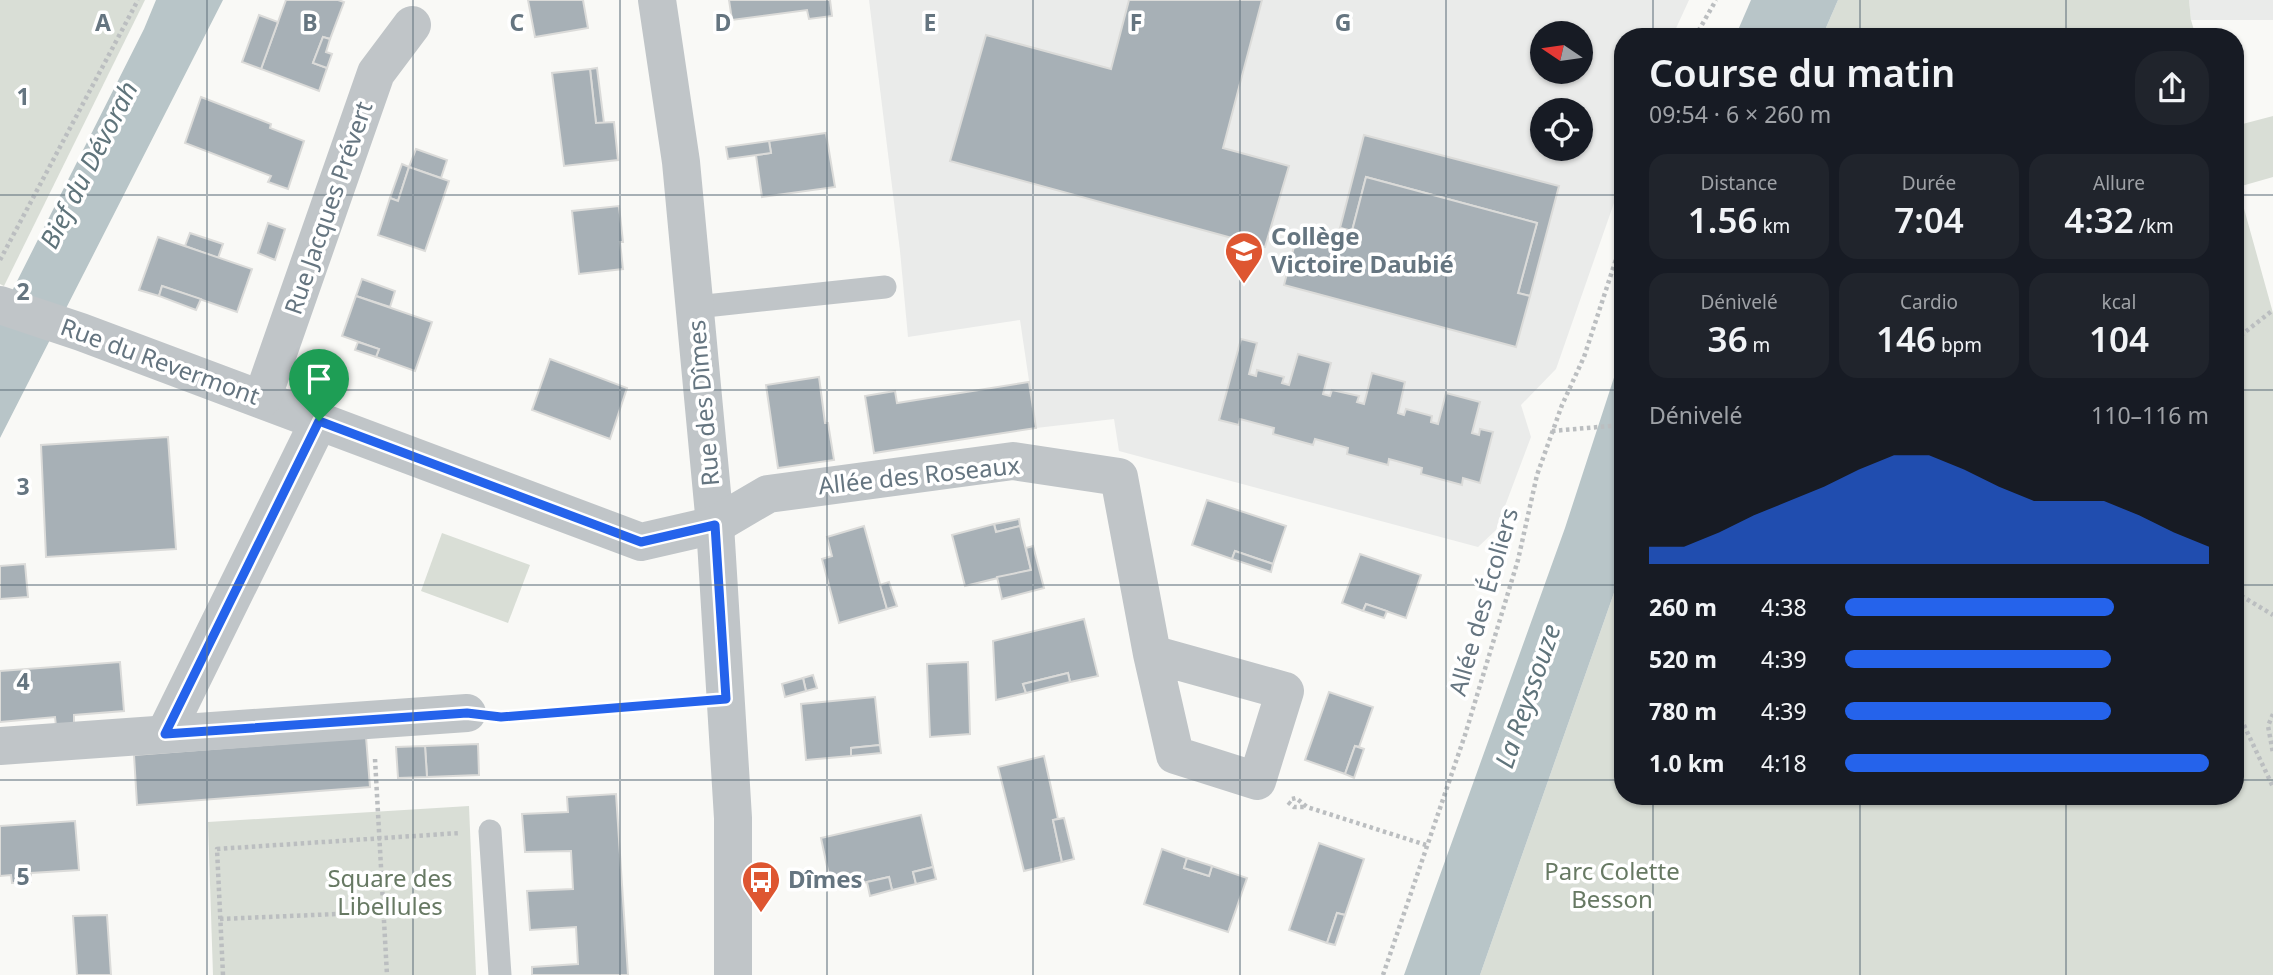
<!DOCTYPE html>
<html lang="fr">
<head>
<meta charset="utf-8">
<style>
	:root { --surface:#171b24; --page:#20242c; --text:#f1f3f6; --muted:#9ea1a6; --accent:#2563eb }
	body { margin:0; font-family:"Noto Sans",sans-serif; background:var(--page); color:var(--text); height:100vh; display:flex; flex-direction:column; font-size:26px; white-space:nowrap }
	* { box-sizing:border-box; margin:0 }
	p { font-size:23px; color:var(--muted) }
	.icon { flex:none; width:38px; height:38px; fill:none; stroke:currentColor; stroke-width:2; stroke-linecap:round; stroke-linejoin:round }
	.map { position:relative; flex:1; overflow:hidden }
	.side { position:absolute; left:1614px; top:28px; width:630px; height:777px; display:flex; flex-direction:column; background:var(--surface); border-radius:28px; box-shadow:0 2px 5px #0004 }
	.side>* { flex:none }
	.needle { width:46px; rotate:283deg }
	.controls { position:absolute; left:1530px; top:21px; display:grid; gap:14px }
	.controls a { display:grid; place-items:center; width:63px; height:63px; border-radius:50%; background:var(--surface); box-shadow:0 2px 5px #0004; font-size:35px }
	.pin { position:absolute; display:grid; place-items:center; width:60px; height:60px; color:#fff; margin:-72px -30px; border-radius:50% 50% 50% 0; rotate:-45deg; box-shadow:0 0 7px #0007 }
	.pin .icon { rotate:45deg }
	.round { display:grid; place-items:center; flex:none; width:74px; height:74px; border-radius:28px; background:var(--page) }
	.summary { display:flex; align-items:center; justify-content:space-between; height:119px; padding:0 35px }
	h1 { font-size:38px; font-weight:600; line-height:52px }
	.stats { display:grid; grid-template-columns:repeat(3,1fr); gap:10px; height:119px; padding:7px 35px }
	.stats div { display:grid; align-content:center; border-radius:18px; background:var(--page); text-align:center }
	.stats b { font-size:35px; font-weight:600 }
	.stats small { font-size:19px; font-weight:400 }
	.stats p { font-size:19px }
	.chart { height:196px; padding:14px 35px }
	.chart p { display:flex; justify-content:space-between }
	.chart svg { width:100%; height:126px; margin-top:7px; fill:var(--accent); opacity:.7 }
	ul { padding:0 35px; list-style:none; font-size:23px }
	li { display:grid; grid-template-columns:112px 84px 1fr; align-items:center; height:52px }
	li i { height:18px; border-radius:9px; background:var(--accent) }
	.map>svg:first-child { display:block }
</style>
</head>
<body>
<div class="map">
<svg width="2273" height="975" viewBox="0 0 2273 975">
	<rect width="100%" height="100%" fill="#f9f9f6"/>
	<!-- built -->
	<g fill="#eaebea" fill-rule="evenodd">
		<path d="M869,0H1689L1672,37H1622V180L1556,369L1521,405L1531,437L1496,530L1478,547L1119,451L1114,419L1036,428L1020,320L908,337L900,251ZM1542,33H1580V72H1542ZM1542,110H1580V149H1542Z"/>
		<polygon points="2189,0 2273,0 2273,20 2191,20"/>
	</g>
	<!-- green -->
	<g fill="#d9ded6">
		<polygon points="0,0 145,0 4,286 0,284"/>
		<polygon points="1838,0 2189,0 2191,20 2196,37 1822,37"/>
		<polygon points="2273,116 2273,177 2238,187 2273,313 2273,975 1480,975 1622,570 1622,796 2235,796 2235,126"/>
		<polygon points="442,533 530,565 508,623 421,591"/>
		<polygon points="469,806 476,975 213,975 208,822"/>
	</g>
	<!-- water -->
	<g fill="#b8c5c8">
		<polygon points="156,0 223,0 0,438 0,315 144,29"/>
		<polygon points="1751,0 1838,0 1822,37 1735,37"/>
		<polygon points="1622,353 1622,570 1480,975 1404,975 1565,528"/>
	</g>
	<!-- building -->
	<g fill="#a7b0b6" stroke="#dbdbd9" stroke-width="2">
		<polygon points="286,0 338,0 344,2 330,39 323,37 313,63 327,68 319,91 261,69"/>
		<polygon points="528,0 583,0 588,28 535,37"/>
		<polygon points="729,0 830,0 832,16 809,19 807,10 732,20"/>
		<polygon points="1129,0 1262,0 1223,148 1289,166 1265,247 950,161 986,35 1111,69"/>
		<polygon points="259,15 278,22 261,69 242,62"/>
		<polygon points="323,37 330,39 326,52 332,54 327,68 313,63"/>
		<polygon points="597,68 604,123 596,123 590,69"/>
		<polygon points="590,69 596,123 614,122 618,160 564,166 552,73"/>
		<polygon points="201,97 271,124 270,128 304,141 288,189 268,182 271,176 185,143"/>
		<polygon points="826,133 835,187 762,197 756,155 771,153 769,141"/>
		<polygon points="1364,135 1559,186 1530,296 1518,293 1537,223 1366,177 1352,231 1340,228"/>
		<polygon points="769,141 771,153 728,159 726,147"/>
		<polygon points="416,149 447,160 441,178 409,167"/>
		<polygon points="402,164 409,167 398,201 390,198"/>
		<polygon points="409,167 449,181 425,251 378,235 390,198 398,201"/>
		<polygon points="1366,177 1537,223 1518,293 1530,296 1516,347 1284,285 1297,235 1336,245 1340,228 1352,231"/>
		<polygon points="619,206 623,242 620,242 623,269 579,274 572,211"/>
		<polygon points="268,223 285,229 275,260 258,253"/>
		<polygon points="190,233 223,244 218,258 185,246"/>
		<polygon points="158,237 252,269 237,312 162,286 159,296 139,290"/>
		<polygon points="362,279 395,291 390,307 356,296"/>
		<polygon points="162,286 201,299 196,310 159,296"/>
		<polygon points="356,296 432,322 415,371 376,357 379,349 342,336"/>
		<polygon points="1241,339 1257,343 1249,374 1256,376 1257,370 1284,377 1282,383 1289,385 1298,354 1331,363 1323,394 1330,396 1332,390 1359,396 1357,402 1364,404 1372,373 1405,382 1398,413 1404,415 1406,409 1432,416 1431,422 1438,424 1446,393 1480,402 1472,433 1479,435 1480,429 1493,432 1480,483 1463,478 1462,485 1421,474 1422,468 1389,459 1388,465 1347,454 1348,448 1315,439 1313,445 1273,434 1274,428 1240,419 1239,425 1219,420"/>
		<polygon points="358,342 379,349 376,357 355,350"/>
		<polygon points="550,359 627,388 610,439 532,410"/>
		<polygon points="819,377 825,423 828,423 834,460 778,468 766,385"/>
		<polygon points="1029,382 1036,428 874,453 865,396 895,391 897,403"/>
		<polygon points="168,437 176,549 46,557 41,445"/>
		<polygon points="1207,500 1286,526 1273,564 1235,551 1232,559 1192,545"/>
		<polygon points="1019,519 1020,526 996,532 994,524"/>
		<polygon points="994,524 996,532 1020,526 1031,570 965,586 952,535"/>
		<polygon points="864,526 887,609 839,623 822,559 832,556 827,537"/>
		<polygon points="1033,546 1044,588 1002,599 997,577 1031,570 1026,548"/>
		<polygon points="1235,551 1273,564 1271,572 1232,559"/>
		<polygon points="1360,554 1421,575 1406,618 1366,604 1363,611 1342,603"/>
		<polygon points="25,564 28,597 0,599 0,566"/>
		<polygon points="889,582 897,606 887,609 880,585"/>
		<polygon points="1366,604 1387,611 1384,618 1363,611"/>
		<polygon points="1084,619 1098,676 1070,682 1068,673 1023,684 1026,693 996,700 993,641"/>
		<polygon points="120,662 124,711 74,715 74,724 56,726 55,717 0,722 0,671"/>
		<polygon points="968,662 970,734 930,737 927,664"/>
		<polygon points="1068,673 1070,682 1026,693 1023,684"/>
		<polygon points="813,675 817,688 806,691 803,678"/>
		<polygon points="803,678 806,691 785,697 782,684"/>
		<polygon points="1329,692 1373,707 1359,747 1355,746 1345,774 1305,760"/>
		<polygon points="875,697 880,745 851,748 851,756 806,760 801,704"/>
		<polygon points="366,737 370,787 137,805 134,755"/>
		<polygon points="478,744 479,775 427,777 425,746"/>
		<polygon points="880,745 881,753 851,756 851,748"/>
		<polygon points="425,746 427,777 398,778 396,747"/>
		<polygon points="1355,746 1364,749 1354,778 1345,774"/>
		<polygon points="1044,756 1058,819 1053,820 1062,862 1024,871 998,767"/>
		<polygon points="616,794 628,975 532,975 532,967 578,964 576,927 530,930 527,891 573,889 571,851 525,852 522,814 568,812 567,797"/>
		<polygon points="921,815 933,867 913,872 916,884 892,890 889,877 832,890 821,838"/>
		<polygon points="1064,818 1074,859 1062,862 1053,820"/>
		<polygon points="75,821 79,870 31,873 31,882 12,883 11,875 0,876 0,826"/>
		<polygon points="1319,843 1364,859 1345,915 1337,913 1327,943 1289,930"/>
		<polygon points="1162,849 1187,858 1184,868 1209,876 1212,866 1247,878 1228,932 1144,904"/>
		<polygon points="1187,858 1212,866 1209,876 1184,868"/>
		<polygon points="933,867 936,879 916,884 913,872"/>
		<polygon points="889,877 892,890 870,896 867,882"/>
		<polygon points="1337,913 1345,915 1335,945 1327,943"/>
		<polygon points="107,915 111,975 77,975 73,916"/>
	</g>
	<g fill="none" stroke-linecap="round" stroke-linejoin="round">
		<!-- path -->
		<g stroke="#bbbec0" stroke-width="4.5" stroke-dasharray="3.5 3.5" stroke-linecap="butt">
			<polyline points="1695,37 1716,0"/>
			<polyline points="0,260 138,0"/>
			<polyline points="2235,340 2273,310"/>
			<polyline points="1552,431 1622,425"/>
			<polyline points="2235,592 2273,615"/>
			<polyline points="2235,706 2273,787"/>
			<polyline points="2273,714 2268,726 2273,753"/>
			<polyline points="506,716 689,702"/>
			<polyline points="375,759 387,975"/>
			<polyline points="1292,799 1296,798 1307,807 1426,845"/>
			<polyline points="1288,802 1294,807 1307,807"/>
			<polyline points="220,919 384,912"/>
			<polyline points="223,975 217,849 460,833"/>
			<polyline points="1383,975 1465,735 1518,560 1537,475 1562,405 1584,357 1622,241"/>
		</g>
		<!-- lane -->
		<g stroke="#c0c5c8" stroke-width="23">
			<polyline points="696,307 885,287"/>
			<polyline points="490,831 500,975"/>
		</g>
		<!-- street -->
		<g stroke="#c0c5c8" stroke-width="38">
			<polyline points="657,0 681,162 715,525 733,818 733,975"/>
			<polyline points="0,305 81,332 641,542 715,525 768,494 1013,461 1119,477 1152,654 1175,755 1257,781 1285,691 1152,654"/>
			<polyline points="262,399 376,73 412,25"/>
			<polyline points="165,734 319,421"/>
			<polyline points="0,746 467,713"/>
		</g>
	</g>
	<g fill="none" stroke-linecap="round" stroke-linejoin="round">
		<defs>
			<polygon id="route" points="319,421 641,542 715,525 726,699 501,717 467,713 165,734"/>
		</defs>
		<!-- route casing -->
		<use href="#route" stroke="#fff" stroke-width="14"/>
		<!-- route -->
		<use href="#route" stroke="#2563eb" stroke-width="9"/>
	</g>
	<!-- grid -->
	<path fill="none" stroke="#657580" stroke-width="2" stroke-opacity="0.55" d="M207,0V975M413,0V975M620,0V975M827,0V975M1033,0V975M1240,0V975M1446,0V975M1653,0V37M1860,0V37M2066,0V37M0,195H1622M2235,195H2273M0,390H1622M2235,390H2273M0,585H1622M2235,585H2273M0,780H1622M2235,780H2273M1653,796V975M1860,796V975M2066,796V975"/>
	<!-- icons -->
	<defs>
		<symbol id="school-pin" viewBox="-11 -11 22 30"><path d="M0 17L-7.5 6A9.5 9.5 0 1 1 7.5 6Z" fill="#de5631" stroke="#fff"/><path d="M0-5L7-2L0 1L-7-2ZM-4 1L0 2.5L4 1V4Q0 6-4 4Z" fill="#fff"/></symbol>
		<symbol id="bus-pin" viewBox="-11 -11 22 30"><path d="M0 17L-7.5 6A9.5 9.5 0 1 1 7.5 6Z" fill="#de5631" stroke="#fff"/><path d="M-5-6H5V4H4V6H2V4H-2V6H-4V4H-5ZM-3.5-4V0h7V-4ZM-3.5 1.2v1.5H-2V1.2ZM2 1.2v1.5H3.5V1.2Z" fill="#fff"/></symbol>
	</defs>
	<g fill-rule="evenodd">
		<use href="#school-pin" x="1222" y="229" width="44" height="60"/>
		<use href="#bus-pin" x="739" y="858" width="44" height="60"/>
	</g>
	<g text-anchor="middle" stroke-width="7" stroke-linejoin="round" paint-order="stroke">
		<!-- street labels -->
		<g font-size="24" fill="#657580" stroke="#fff">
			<text transform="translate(329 208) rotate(-71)" y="8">Rue Jacques Prévert</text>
			<text transform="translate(160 362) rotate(20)" y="8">Rue du Revermont</text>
			<text transform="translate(704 403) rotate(-95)" y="8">Rue des Dîmes</text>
			<text transform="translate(919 476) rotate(-6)" y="8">Allée des Roseaux</text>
			<text transform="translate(1484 602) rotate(-74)" y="8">Allée des Écoliers</text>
		</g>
		<!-- poi labels -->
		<g font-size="24" font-weight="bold" fill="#657580" stroke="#fff" text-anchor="start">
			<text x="1271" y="245">Collège<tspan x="1271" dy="28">Victoire Daubié</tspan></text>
			<text x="788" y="888">Dîmes</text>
		</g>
		<!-- park labels -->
		<g font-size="24" fill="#677963" stroke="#fff">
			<text x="1612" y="880">Parc Colette<tspan x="1612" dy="28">Besson</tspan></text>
			<text x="390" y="887">Square des<tspan x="390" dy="28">Libellules</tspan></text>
		</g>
		<!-- water labels -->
		<g font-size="26" font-style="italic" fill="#5f747b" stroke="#fff">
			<text transform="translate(89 165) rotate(-63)" y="9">Bief du Dévorah</text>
			<text transform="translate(1528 696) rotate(-71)" y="9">La Reyssouze</text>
		</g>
	</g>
	<g font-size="23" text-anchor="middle" font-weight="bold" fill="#657580" stroke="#fff" stroke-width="7" stroke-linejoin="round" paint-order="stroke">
		<text x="103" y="31">A</text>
		<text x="310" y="31">B</text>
		<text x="517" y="31">C</text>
		<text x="723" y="31">D</text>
		<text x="930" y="31">E</text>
		<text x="1136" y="31">F</text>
		<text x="1343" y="31">G</text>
		<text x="23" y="105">1</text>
		<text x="23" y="300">2</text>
		<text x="23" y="495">3</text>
		<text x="23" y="690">4</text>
		<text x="23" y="885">5</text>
	</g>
</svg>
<div class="controls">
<a><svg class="needle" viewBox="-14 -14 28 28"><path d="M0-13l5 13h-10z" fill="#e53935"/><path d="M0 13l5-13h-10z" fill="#9ea1a6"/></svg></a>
<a><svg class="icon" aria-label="locate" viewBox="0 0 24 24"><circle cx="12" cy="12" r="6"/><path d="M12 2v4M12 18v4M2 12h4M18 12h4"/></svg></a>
</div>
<div class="pin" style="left:319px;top:421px;background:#1e9e55"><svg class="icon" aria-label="arrive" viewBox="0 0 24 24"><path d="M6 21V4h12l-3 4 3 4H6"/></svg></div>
<section class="side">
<div class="summary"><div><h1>Course du matin</h1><p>09:54 · 6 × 260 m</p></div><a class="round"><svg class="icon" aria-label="share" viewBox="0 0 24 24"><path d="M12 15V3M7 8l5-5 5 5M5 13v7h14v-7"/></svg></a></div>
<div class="stats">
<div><p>Distance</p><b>1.56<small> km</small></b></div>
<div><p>Durée</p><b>7:04</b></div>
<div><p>Allure</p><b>4:32<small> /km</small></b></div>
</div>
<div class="stats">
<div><p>Dénivelé</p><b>36<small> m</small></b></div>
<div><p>Cardio</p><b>146<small> bpm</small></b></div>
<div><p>kcal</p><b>104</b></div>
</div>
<div class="chart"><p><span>Dénivelé</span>110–116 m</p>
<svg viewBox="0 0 160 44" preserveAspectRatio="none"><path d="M0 44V38L10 38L20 33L30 27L40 22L50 17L60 11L70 6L80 6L90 11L100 17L110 22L120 22L130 22L140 27L150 33L160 38V44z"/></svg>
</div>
<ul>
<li><b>260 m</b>4:38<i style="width:74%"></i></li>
<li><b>520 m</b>4:39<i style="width:73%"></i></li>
<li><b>780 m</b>4:39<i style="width:73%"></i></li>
<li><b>1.0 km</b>4:18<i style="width:100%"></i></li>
</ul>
</section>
</div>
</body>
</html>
